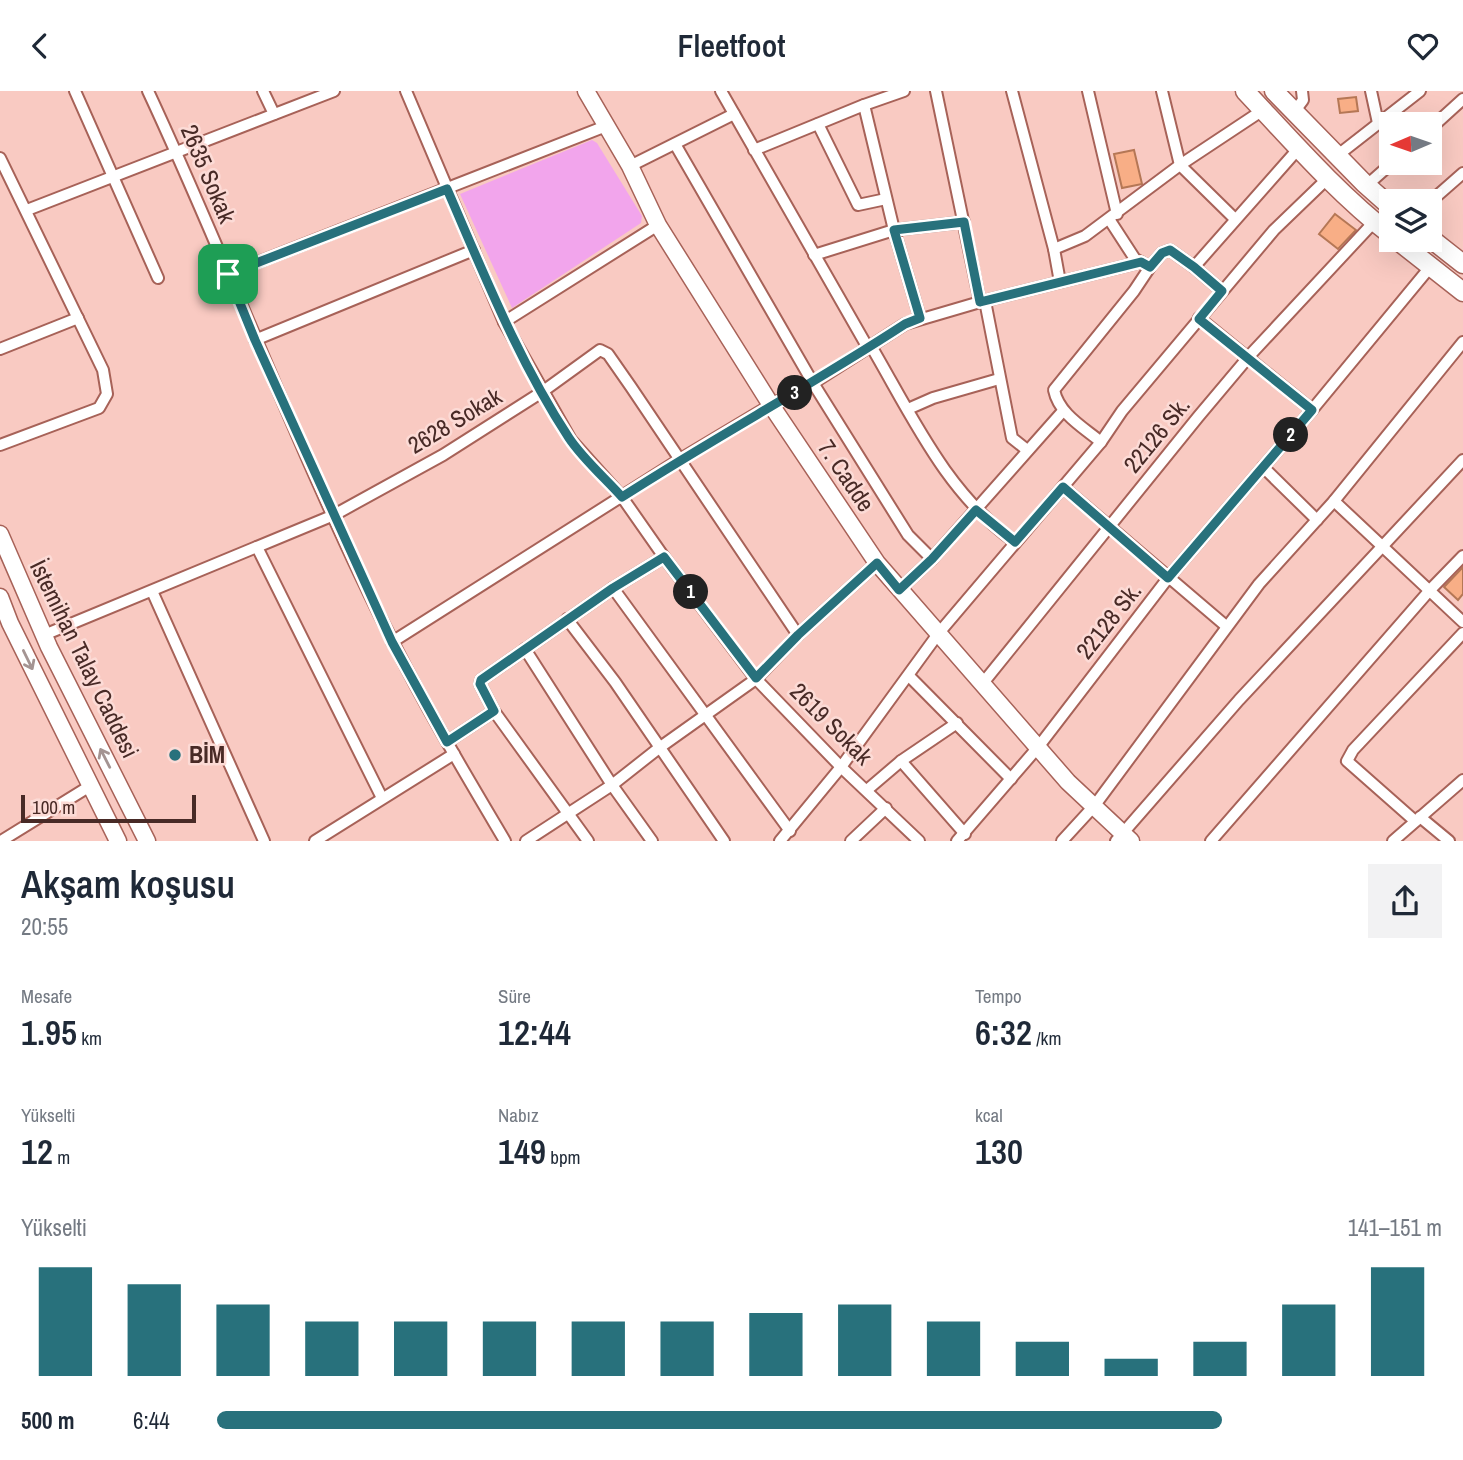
<!DOCTYPE html>
<html lang="tr">
<head>
<meta charset="utf-8">
<style>
	:root { --surface:#fff; --page:#f2f2f3; --text:#1f2937; --muted:#747a83; --accent:#28717c }
	body { margin:0; font-family:"Archivo Narrow",sans-serif; background:var(--page); color:var(--text); height:100vh; display:flex; flex-direction:column; font-size:26px; white-space:nowrap }
	* { box-sizing:border-box; margin:0 }
	p { font-size:23px; color:var(--muted) }
	.icon { flex:none; width:38px; height:38px; fill:none; stroke:currentColor; stroke-width:2; stroke-linecap:round; stroke-linejoin:round }
	.map { position:relative; height:750px; overflow:hidden }
	.side { display:flex; flex-direction:column; background:var(--surface); flex:1 }
	.side>* { flex:none }
	.needle { width:46px; rotate:268deg }
	.controls { position:absolute; left:1379px; top:21px; display:grid; gap:14px }
	.controls a { display:grid; place-items:center; width:63px; height:63px; border-radius:0px; background:var(--surface); box-shadow:0 7px 28px #0002; font-size:35px }
	.scale { position:absolute; left:21px; bottom:18px; width:175px; box-sizing:border-box; padding-left:7px; border:4px solid #482a26; border-top:0; font-size:19px; line-height:24px; white-space:nowrap; color:#482a26; -webkit-text-stroke:5px #fcdbd6; paint-order:stroke }
	.pin { position:absolute; display:grid; place-items:center; width:60px; height:60px; color:#fff; margin:-30px; border-radius:14px; box-shadow:0 4px 10px #0006 }
	.km { position:absolute; width:35px; height:35px; margin:-18px; border-radius:50%; background:#222; color:#fff; font-size:19px; line-height:35px; text-align:center }
	.round { display:grid; place-items:center; flex:none; width:74px; height:74px; border-radius:0px; background:var(--page) }
	.head { display:flex; align-items:center; justify-content:space-between; height:119px; padding:0 21px }
	h1 { font-size:38px; font-weight:600; line-height:52px }
	.stats { display:grid; grid-template-columns:repeat(3,1fr); gap:10px; height:119px; padding:7px 21px }
	.stats div { display:grid; align-content:center }
	.stats b { font-size:35px; font-weight:600 }
	.stats small { font-size:19px; font-weight:400 }
	.stats p { font-size:19px }
	.chart { height:196px; padding:14px 21px }
	.chart p { display:flex; justify-content:space-between }
	.chart svg { width:100%; height:126px; margin-top:7px; stroke:var(--accent); stroke-width:6 }
	ul { padding:0 21px; list-style:none; font-size:23px }
	li { display:grid; grid-template-columns:112px 84px 1fr; align-items:center; height:52px }
	li i { height:18px; border-radius:9px; background:var(--accent) }
	header { display:flex; justify-content:space-between; align-items:center; height:91px; padding:0 21px; background:var(--surface); font-size:32px; font-weight:600 }
	.map>svg:first-child { display:block }
</style>
</head>
<body>
<header><svg class="icon" aria-label="back" viewBox="0 0 24 24"><path d="M15 5l-7 7 7 7"/></svg>Fleetfoot<svg class="icon" aria-label="heart" viewBox="0 0 24 24"><path d="M12 20l-8-8c-3-5 5-10 8-4 3-6 11-1 8 4z"/></svg></header>
<div class="map">
<svg width="1463" height="750" viewBox="0 0 1463 750">
	<rect width="100%" height="100%" fill="#f9cac2"/>
	<!-- green -->
	<polygon fill="#f2a5ec" points="592,49 597,52 642,125 641,132 512,217 460,103"/>
	<!-- building -->
	<g fill="#f8ae86" stroke="#b57755" stroke-width="2">
		<polygon points="1356,6 1358,20 1340,22 1338,8"/>
		<polygon points="1134,59 1142,93 1122,97 1114,63"/>
		<polygon points="1335,123 1356,139 1338,158 1319,143"/>
		<polygon points="1463,476 1463,503 1458,509 1444,496"/>
	</g>
	<g fill="none" stroke-linecap="round" stroke-linejoin="round">
		<defs>
			<g id="street">
				<polyline points="75,0 158,187"/>
				<path d="M148,0C233,182 302,372 393,551C427,619 466,684 505,750"/>
				<polyline points="263,0 274,23"/>
				<polyline points="406,0 504,231 571,349 622,406 664,466 756,588 841,676 919,750"/>
				<polyline points="721,0 868,257"/>
				<polyline points="936,0 980,211"/>
				<polyline points="1012,0 1054,158 1060,191"/>
				<polyline points="1088,0 1117,123"/>
				<polyline points="1162,0 1180,74 1235,128"/>
				<polyline points="1371,0 1378,32"/>
				<polyline points="864,14 894,139 920,227"/>
				<polyline points="1294,21 1303,9 1302,0"/>
				<polyline points="818,33 858,114 886,108"/>
				<polyline points="1430,38 1463,8"/>
				<polyline points="675,53 813,292 908,444 932,468"/>
				<polyline points="754,59 864,14 904,0"/>
				<polyline points="1338,64 1420,0"/>
				<polyline points="0,67 103,279 107,303 99,317 0,354"/>
				<polyline points="630,75 734,23"/>
				<polyline points="1366,95 1392,72"/>
				<polyline points="1430,111 1463,82"/>
				<polyline points="27,119 334,0"/>
				<polyline points="1109,128 1135,168 1150,176 1162,162 1170,159 1194,176 1222,200"/>
				<polyline points="1054,158 1085,145 1180,74 1263,19"/>
				<polyline points="814,164 894,139 964,131"/>
				<polyline points="1194,176 1299,57"/>
				<polyline points="228,183 606,35"/>
				<polyline points="985,210 1012,347 1027,359"/>
				<polyline points="1199,227 1312,319"/>
				<polyline points="504,231 658,134"/>
				<polyline points="255,249 474,159"/>
				<path d="M871,255C912,325 947,403 1015,451"/>
				<polyline points="0,258 78,227"/>
				<polyline points="908,318 933,307 999,288"/>
				<path d="M1101,351C1083,336 1059,323 1054,299L1134,200L1150,176"/>
				<polyline points="1263,376 1317,429"/>
				<polyline points="1063,396 1226,535"/>
				<polyline points="1334,410 1463,531"/>
				<polyline points="257,456 382,707"/>
				<polyline points="613,497 790,740"/>
				<polyline points="899,499 932,468 1063,320"/>
				<polyline points="152,500 264,750"/>
				<polyline points="567,528 615,591 724,750"/>
				<polyline points="44,544 334,424 443,364 542,301 600,259 608,263 631,296 798,544"/>
				<polyline points="392,551 679,369 771,314 813,292 905,233 980,211 1141,171"/>
				<polyline points="525,558 612,694 652,750"/>
				<polyline points="909,585 1011,688"/>
				<polyline points="983,592 1198,326 1251,263 1374,131"/>
				<polyline points="447,651 494,620"/>
				<polyline points="901,670 965,743"/>
				<polyline points="867,699 901,670 957,632"/>
				<polyline points="1420,726 1449,750"/>
				<polyline points="1415,730 1347,670 1353,659 1463,542"/>
				<polyline points="1,750 90,695"/>
				<polyline points="315,750 454,663"/>
				<polyline points="526,750 612,694 659,657 756,588 798,544 877,472"/>
				<polyline points="588,750 494,620 480,593 481,589 613,497 664,466"/>
				<polyline points="780,750 841,676 938,543 1101,351 1122,320 1274,139 1328,87"/>
				<polyline points="851,750 886,717"/>
				<polyline points="957,750 1039,655 1168,487 1312,319 1431,175"/>
				<polyline points="1062,750 1095,714 1259,493 1334,410 1463,251"/>
				<polyline points="1116,750 1239,609 1463,369"/>
				<polyline points="1211,750 1430,499 1463,465"/>
				<polyline points="1393,750 1463,689"/>
			</g>
			<g id="secondary">
				<polyline points="586,0 630,75 658,134 771,314 877,472 1068,691 1131,750"/>
				<polyline points="0,443 49,556 147,750"/>
				<polyline points="0,506 10,532 118,750"/>
			</g>
			<g id="primary">
				<path d="M1245,0C1291,49 1338,103 1391,144"/>
				<polyline points="1274,0 1364,92 1391,116"/>
				<polyline points="1430,147 1463,173"/>
				<polyline points="1397,149 1463,201"/>
			</g>
		</defs>
		<!-- street casing -->
		<use href="#street" stroke="#a76258" stroke-width="14"/>
		<!-- secondary casing -->
		<use href="#secondary" stroke="#a76258" stroke-width="19"/>
		<!-- primary casing -->
		<use href="#primary" stroke="#a76258" stroke-width="21"/>
		<!-- street -->
		<use href="#street" stroke="#fff" stroke-width="10"/>
		<!-- secondary -->
		<use href="#secondary" stroke="#fff" stroke-width="16"/>
		<!-- primary -->
		<use href="#primary" stroke="#fff" stroke-width="18"/>
	</g>
	<!-- one-way arrows -->
	<defs><path id="oneway-shaft" d="M-6 0H5M1.5-3L5.5 0L1.5 3" fill="none" stroke-width="1.6" stroke-linecap="round" stroke-linejoin="round" transform="scale(1.75)"/></defs>
	<g stroke="#a49492">
		<use href="#oneway-shaft" transform="translate(28 569) rotate(64)"/>
		<use href="#oneway-shaft" transform="translate(105 667) rotate(-117)"/>
	</g>
	<g fill="none" stroke-linecap="round" stroke-linejoin="round">
		<defs>
			<path id="route" d="M447,98C484,183 518,269 569,347C583,368 605,387 622,406C715,346 812,294 905,233L920,227L894,139L964,131L980,211L1141,171L1150,176L1162,162L1170,159L1194,176L1222,200L1199,228L1312,319L1168,487L1063,396L1015,451L976,419L932,468L899,499L877,472L798,544L756,587L664,466L613,497L481,589L480,593L494,620L447,651L392,551L255,249L228,183Z"/>
		</defs>
		<!-- route casing -->
		<use href="#route" stroke="#fff" stroke-width="14"/>
		<!-- route -->
		<use href="#route" stroke="#28717c" stroke-width="9"/>
	</g>
	<!-- markers -->
	<circle fill="#28717c" stroke="#fcdbd6" stroke-width="2.5" cx="175" cy="664" r="7"/>
	<g text-anchor="middle" stroke-width="5" stroke-linejoin="round" paint-order="stroke">
		<!-- street labels -->
		<g font-size="24" fill="#482a26" stroke="#fcdbd6">
			<text transform="translate(208 83) rotate(67)" y="8">2635 Sokak</text>
			<text transform="translate(455 330) rotate(-31)" y="8">2628 Sokak</text>
			<text transform="translate(1157 344) rotate(-51)" y="8">22126 Sk.</text>
			<text transform="translate(846 385) rotate(56)" y="8">7. Cadde</text>
			<text transform="translate(1109 530) rotate(-52)" y="8">22128 Sk.</text>
			<text transform="translate(84 568) rotate(64)" y="8">İstemihan Talay Caddesi</text>
			<text transform="translate(831 633) rotate(45)" y="8">2619 Sokak</text>
		</g>
		<!-- poi labels -->
		<g font-size="24" font-weight="bold" fill="#482a26" stroke="#fcdbd6" text-anchor="start">
			<text x="189" y="672">BİM</text>
		</g>
	</g>
</svg>
<div class="controls">
<a><svg class="needle" viewBox="-14 -14 28 28"><path d="M0-13l5 13h-10z" fill="#e53935"/><path d="M0 13l5-13h-10z" fill="#747a83"/></svg></a>
<a><svg class="icon" aria-label="layers" viewBox="0 0 24 24"><path d="M12 4l9 5-9 5-9-5zM3 14l9 5 9-5"/></svg></a>
</div>
<div class="scale">100 m</div>
<div class="pin" style="left:228px;top:183px;background:#1e9e55"><svg class="icon" aria-label="arrive" viewBox="0 0 24 24"><path d="M6 21V4h12l-3 4 3 4H6"/></svg></div>
<b class="km" style="left:691px;top:501px">1</b>
<b class="km" style="left:1291px;top:344px">2</b>
<b class="km" style="left:795px;top:302px">3</b>
</div>
<section class="side">
<div class="head"><div><h1>Akşam koşusu</h1><p>20:55</p></div><a class="round"><svg class="icon" aria-label="share" viewBox="0 0 24 24"><path d="M12 15V3M7 8l5-5 5 5M5 13v7h14v-7"/></svg></a></div>
<div class="stats">
<div><p>Mesafe</p><b>1.95<small> km</small></b></div>
<div><p>Süre</p><b>12:44</b></div>
<div><p>Tempo</p><b>6:32<small> /km</small></b></div>
</div>
<div class="stats">
<div><p>Yükselti</p><b>12<small> m</small></b></div>
<div><p>Nabız</p><b>149<small> bpm</small></b></div>
<div><p>kcal</p><b>130</b></div>
</div>
<div class="chart"><p><span>Yükselti</span>141–151 m</p>
<svg viewBox="0 0 160 44" preserveAspectRatio="none"><path d="M5 44V6M15 44V12M25 44V19M35 44V25M45 44V25M55 44V25M65 44V25M75 44V25M85 44V22M95 44V19M105 44V25M115 44V32M125 44V38M135 44V32M145 44V19M155 44V6"/></svg>
</div>
<ul>
<li><b>500 m</b>6:44<i style="width:82%"></i></li>
</ul>
</section>
</body>
</html>
